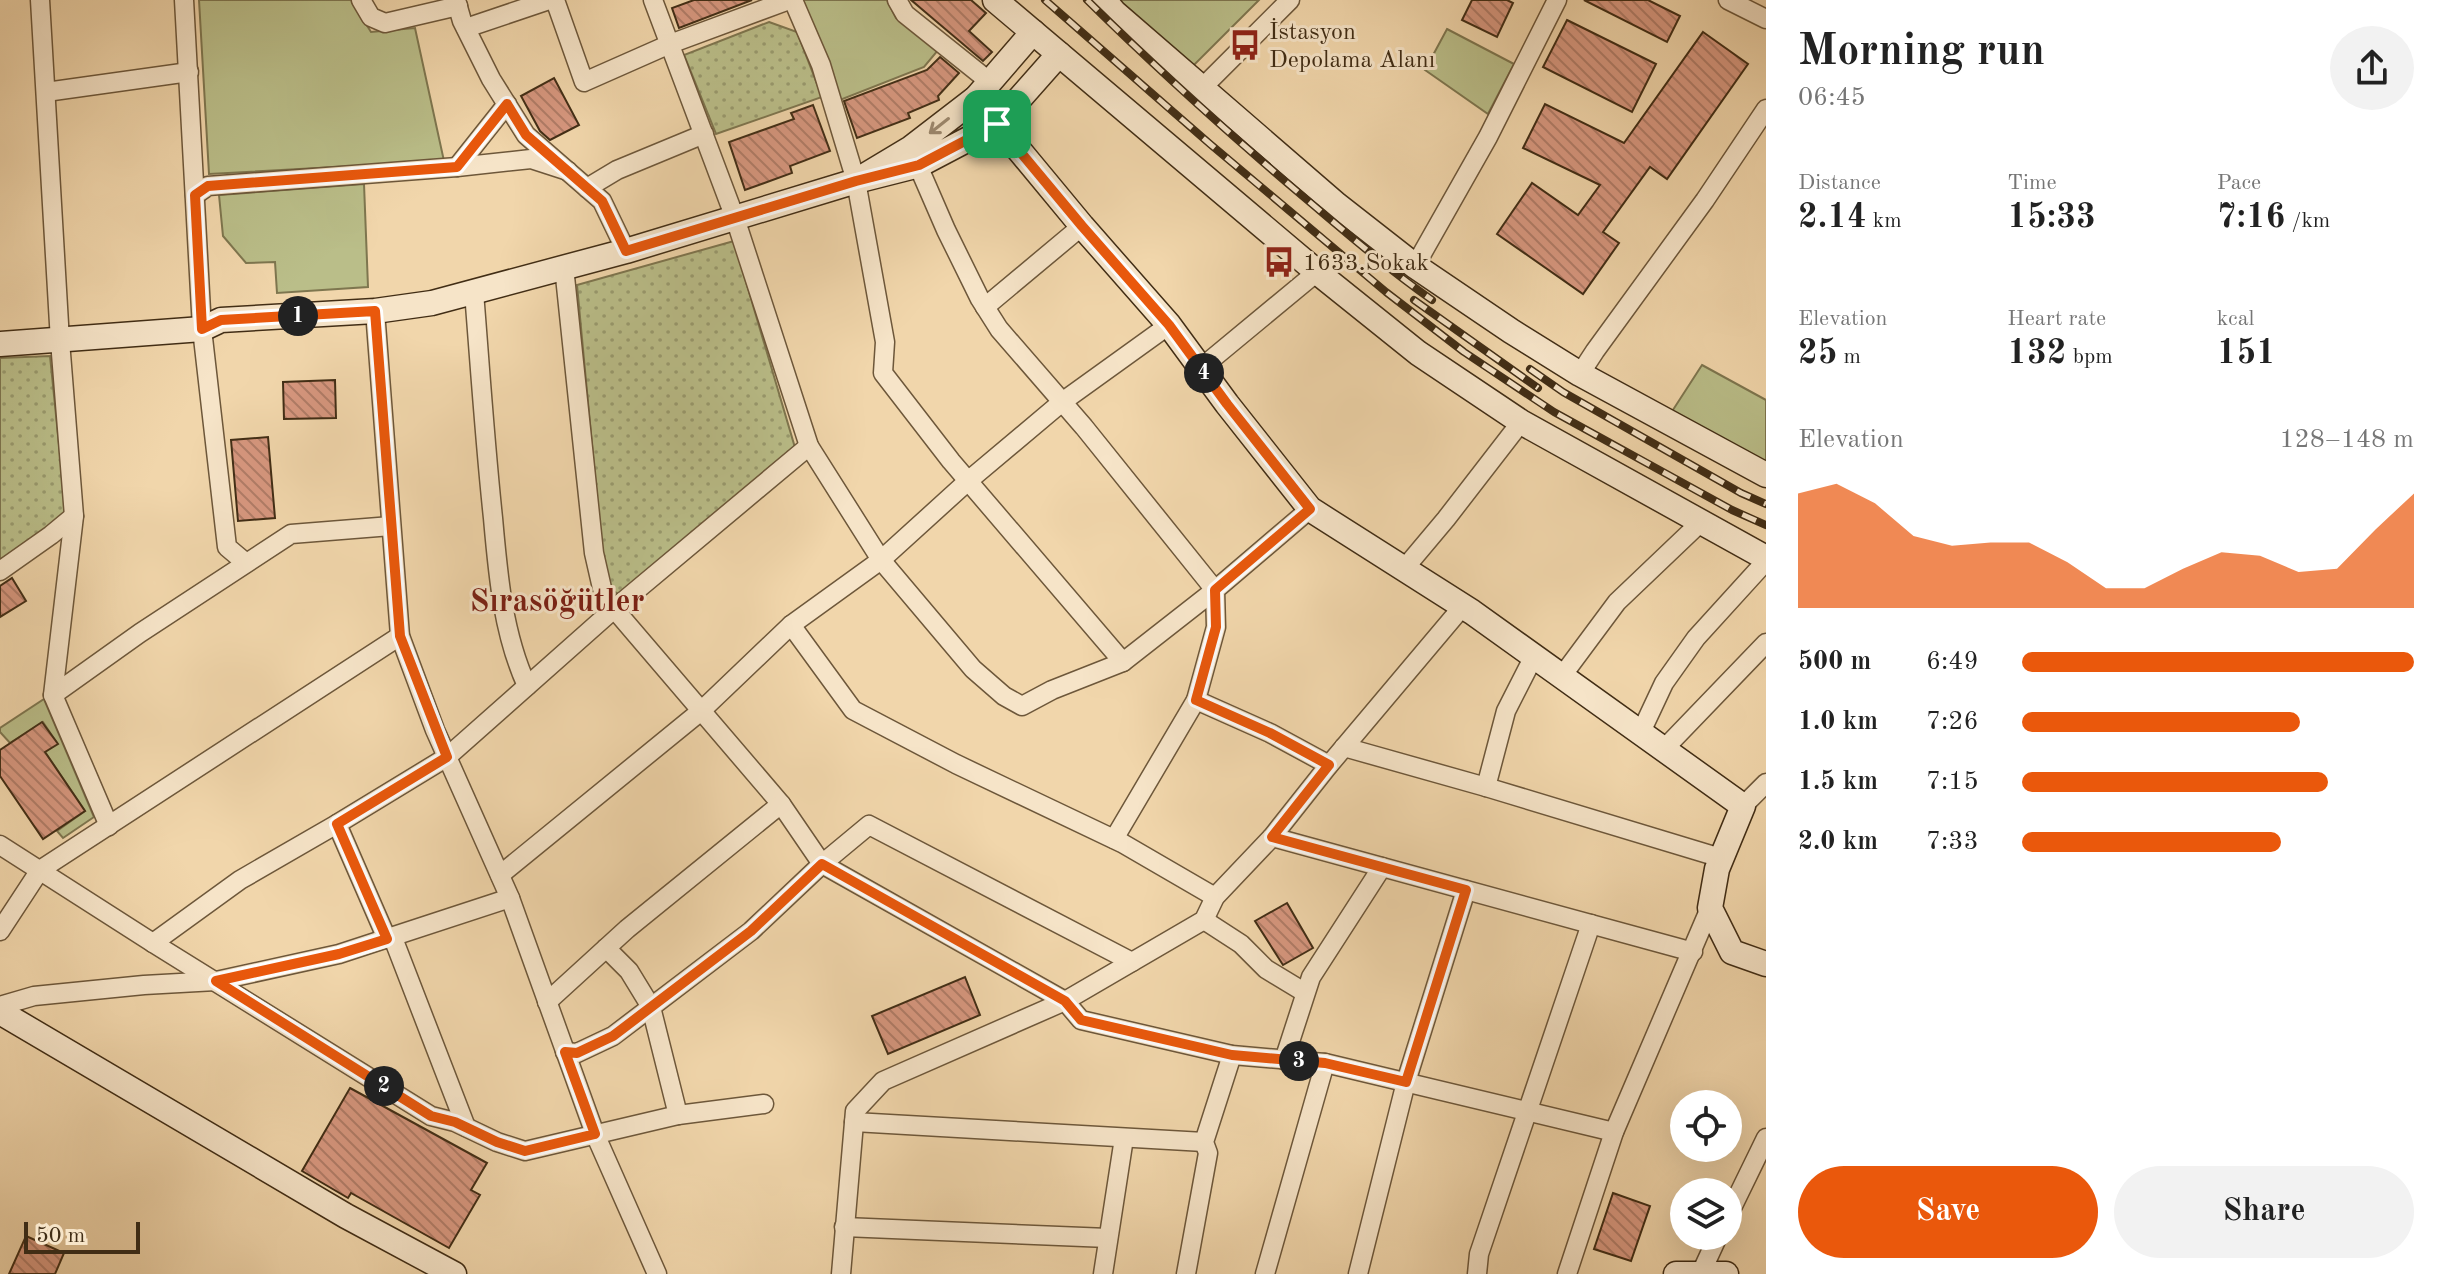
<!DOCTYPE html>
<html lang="en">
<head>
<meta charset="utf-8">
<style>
	:root { --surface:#fff; --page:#f2f2f2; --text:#222; --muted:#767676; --accent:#ea580c }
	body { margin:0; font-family:"Old Standard TT",serif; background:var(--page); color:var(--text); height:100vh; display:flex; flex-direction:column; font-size:30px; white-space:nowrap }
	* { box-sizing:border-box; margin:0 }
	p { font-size:26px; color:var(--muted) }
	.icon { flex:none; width:44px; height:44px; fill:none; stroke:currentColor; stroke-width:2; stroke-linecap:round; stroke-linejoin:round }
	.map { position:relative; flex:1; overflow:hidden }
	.details { display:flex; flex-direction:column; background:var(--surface); width:680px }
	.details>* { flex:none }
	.fabs { position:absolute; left:1670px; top:1090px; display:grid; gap:16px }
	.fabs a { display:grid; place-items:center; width:72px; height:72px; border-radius:50%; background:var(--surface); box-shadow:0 8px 32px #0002; font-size:40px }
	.scale { position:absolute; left:24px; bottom:20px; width:116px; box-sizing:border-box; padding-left:8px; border:4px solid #412d15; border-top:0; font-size:22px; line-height:28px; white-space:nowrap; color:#412d15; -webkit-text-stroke:6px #f6e4c8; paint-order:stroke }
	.pin { position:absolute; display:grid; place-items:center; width:68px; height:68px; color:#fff; margin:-34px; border-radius:16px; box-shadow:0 4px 12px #0006 }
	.km { position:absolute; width:40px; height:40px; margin:-20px; border-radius:50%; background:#222; color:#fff; font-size:22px; line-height:40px; text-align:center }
	.round { display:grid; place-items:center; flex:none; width:84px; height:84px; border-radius:42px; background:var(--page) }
	.head { display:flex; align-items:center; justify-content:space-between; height:136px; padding:0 32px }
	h1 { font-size:44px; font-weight:600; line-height:60px }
	.figures { display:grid; grid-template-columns:repeat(3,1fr); gap:12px; height:136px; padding:8px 32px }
	.figures div { display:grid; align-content:center }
	.figures b { font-size:34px; font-weight:600 }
	.figures small { font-size:22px; font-weight:400 }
	.figures p { font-size:22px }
	.chart { height:224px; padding:16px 32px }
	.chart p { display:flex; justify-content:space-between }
	.chart svg { width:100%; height:144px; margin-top:8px; fill:var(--accent); opacity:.7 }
	.primary-button { display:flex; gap:16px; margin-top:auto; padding:16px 32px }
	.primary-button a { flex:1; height:92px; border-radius:48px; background:var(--accent); color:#fff; font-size:32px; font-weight:600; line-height:92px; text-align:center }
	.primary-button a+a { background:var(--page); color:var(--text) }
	ul { padding:0 32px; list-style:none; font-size:26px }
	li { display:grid; grid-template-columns:128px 96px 1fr; align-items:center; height:60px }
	li i { height:20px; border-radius:10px; background:var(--accent) }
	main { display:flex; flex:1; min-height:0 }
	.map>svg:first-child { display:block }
</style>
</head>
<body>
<main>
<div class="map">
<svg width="1766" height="1274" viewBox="0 0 1766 1274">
	<defs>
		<pattern id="park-dots" width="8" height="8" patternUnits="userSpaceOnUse" patternTransform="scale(2)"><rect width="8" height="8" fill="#babe89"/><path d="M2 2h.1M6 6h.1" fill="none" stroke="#999b6f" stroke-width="1.8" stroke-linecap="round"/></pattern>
		<pattern id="building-back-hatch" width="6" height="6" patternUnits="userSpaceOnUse" patternTransform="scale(2)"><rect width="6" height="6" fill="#d7977f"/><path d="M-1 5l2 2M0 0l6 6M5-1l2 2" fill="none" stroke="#b07c67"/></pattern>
	</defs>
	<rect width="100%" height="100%" fill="#f1d6ab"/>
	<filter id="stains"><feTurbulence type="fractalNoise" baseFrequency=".0025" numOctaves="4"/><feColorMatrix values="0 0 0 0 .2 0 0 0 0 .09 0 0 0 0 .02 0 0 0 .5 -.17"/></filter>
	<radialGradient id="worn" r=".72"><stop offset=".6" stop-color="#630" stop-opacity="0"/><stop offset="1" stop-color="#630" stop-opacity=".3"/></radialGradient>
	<!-- grass -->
	<g fill="#babe89" stroke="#7e764f" stroke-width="2">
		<polygon points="199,0 351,0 371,32 415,28 444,161 209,174"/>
		<polygon points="803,0 887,0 896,18 939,49 924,67 840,100"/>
		<polygon points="1115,0 1259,0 1192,67"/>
		<polygon points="1447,29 1514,64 1488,114 1425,70"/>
		<polygon points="364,184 368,287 277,293 275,262 246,263 223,236 219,195"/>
		<polygon points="1702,365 1766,400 1766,463 1669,416"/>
		<polygon points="44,699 94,817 63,838 57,831 85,811 45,752 57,743 43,722 10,743 0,732 0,728"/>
	</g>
	<!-- park -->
	<g fill="url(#park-dots)" stroke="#7e764f" stroke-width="2">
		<polygon points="769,22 797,32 822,97 716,134 684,55"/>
		<polygon points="734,241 796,451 622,596 611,590 603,562 577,285"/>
		<polygon points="50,356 66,514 0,560 0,358"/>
	</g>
	<!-- building -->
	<g fill="url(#building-back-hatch)" stroke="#412d15" stroke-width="2">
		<polygon points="694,0 752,0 679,28 672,8"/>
		<polygon points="911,0 971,0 986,13 969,31 992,52 983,61"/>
		<polygon points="1472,0 1507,0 1513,3 1497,37 1462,20"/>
		<polygon points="1584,0 1648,0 1680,16 1667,42"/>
		<polygon points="1567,20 1656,64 1632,112 1543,67"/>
		<polygon points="1703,32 1748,64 1667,179 1650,167 1603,232 1619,243 1583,294 1497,234 1532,183 1578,215 1600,185 1523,148 1545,104 1624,143"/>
		<polygon points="940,57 959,73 938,96 939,100 908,113 910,118 857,138 844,101 927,70"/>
		<polygon points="554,78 579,125 550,140 540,131 521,96"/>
		<polygon points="813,105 830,151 790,166 792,173 745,190 729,142 794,119 791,113"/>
		<polygon points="335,380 336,418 284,419 283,382"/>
		<polygon points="268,437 275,518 238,521 231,440"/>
		<polygon points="12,578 26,601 0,617 0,586"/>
		<polygon points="42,722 58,744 45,752 85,811 43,839 0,776 0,750"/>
		<polygon points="1287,903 1313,948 1283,965 1255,921"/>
		<polygon points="965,977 980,1015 888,1054 872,1016"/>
		<polygon points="350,1088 487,1163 471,1190 480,1195 449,1248 351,1193 348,1198 302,1171"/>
		<polygon points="1613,1193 1650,1206 1631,1261 1594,1249"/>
		<polygon points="26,1236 64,1253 55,1274 9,1274"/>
	</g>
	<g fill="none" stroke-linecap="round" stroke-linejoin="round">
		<defs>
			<g id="street">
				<polyline points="40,0 60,341 74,516 53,695 109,826"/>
				<polyline points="184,0 202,329 227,547 246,563"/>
				<polyline points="361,0 371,17 385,23 458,6"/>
				<polyline points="456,0 462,21 491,79 526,135 602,201 626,251"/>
				<polyline points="555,0 584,82 670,44 789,0"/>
				<polyline points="653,0 735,218 809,446 881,560 973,669 1004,696 1022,706 1052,690 1123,662 1215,590 1084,427 999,329 980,299 946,230 913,154"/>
				<polyline points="793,0 821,65 856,181 885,342 883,373 951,461 1123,662"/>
				<polyline points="897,0 905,14 990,82"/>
				<polyline points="1728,0 1766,19"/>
				<polyline points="466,28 549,0"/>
				<polyline points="1203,87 1290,0"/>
				<polyline points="46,92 189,72"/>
				<polyline points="457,167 507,104"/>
				<polyline points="587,188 617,170 704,134"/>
				<polyline points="195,195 208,186 457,167 531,159 568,171"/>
				<polyline points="1415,266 1488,137 1557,0"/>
				<polyline points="564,267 594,553 604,597 781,804 822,864 1065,1001 1081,1020 1232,1055 1325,1063 1614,1132"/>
				<path d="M474,292C480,367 485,443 493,518C498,575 503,634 527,686"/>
				<polyline points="985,307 1082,226"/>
				<polyline points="375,311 400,636 435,730 510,898 595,1134 657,1274"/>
				<polyline points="1201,368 1317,272"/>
				<polyline points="1580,374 1595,351 1705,200 1766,109"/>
				<polyline points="1404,569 1446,519 1521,422"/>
				<polyline points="0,571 51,535 74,516"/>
				<polyline points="791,625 853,710 956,764 1122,843 1215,897"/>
				<polyline points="1562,676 1617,602 1702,521"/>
				<polyline points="53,695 140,633 291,534 391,526"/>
				<polyline points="1196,700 1270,733 1329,765"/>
				<polyline points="1641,732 1664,683 1696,638 1766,561"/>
				<polyline points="1344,747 1486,787 1721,858"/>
				<polyline points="1664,749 1766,643"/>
				<polyline points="1486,787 1506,711 1534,656"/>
				<polyline points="1743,806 1766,783"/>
				<polyline points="1272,837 1693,952"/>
				<polyline points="1114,839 1196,700 1216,627 1215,590 1310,509"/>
				<polyline points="0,845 153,943 431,1116 455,1122 497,1142 525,1151 678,1115 764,1104"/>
				<polyline points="500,875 701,711 791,625 881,560 968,481 1062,402 1169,325"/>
				<polyline points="1204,920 1241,944 1266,969 1304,992"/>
				<polyline points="0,931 40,870 400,636"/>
				<polyline points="393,938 466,1127"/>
				<polyline points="387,939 337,824 447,757 614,609 809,446"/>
				<polyline points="153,943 240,880 337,824"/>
				<polyline points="606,948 629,971 651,1007 678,1115"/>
				<polyline points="547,1002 627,929 781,804"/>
				<polyline points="0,1006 34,996 144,985 216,981 339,954 510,898"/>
				<polyline points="565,1052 577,1053 613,1036 751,931 822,864 869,825 1132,962"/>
				<polyline points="1284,1060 1311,977 1382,867"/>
				<polyline points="854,1122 1204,1142"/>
				<polyline points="1728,1216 1766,1138"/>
				<polyline points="844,1227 1108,1238"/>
				<polyline points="1701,1273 1718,1236"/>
				<polyline points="841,1274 855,1111 883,1081 1065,1001 1204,920 1215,897 1272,837 1329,765 1463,606"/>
				<polyline points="1103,1274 1124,1138"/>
				<polyline points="1186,1274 1208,1153 1204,1142 1232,1055"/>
				<polyline points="1265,1274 1325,1063"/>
				<polyline points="1358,1274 1406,1082 1466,890"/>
				<polyline points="1477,1274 1479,1254 1591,924"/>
				<polyline points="1567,1274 1614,1132 1710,908"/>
			</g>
			<g id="secondary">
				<polyline points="995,0 1317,272 1418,353 1521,422 1766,558"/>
				<polyline points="1104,0 1114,12 1337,205 1415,266 1511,331 1580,374 1766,475"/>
				<polyline points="1033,32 976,98 911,148 856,181 919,165 997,124 1059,54"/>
				<polyline points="976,98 1082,226 1169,325 1227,404 1310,509 1472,612 1743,806 1717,869 1710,908 1732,952 1766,964"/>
				<polyline points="0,344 202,329 221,320 375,311 432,303 626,251 856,181"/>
				<polyline points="0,1012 346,1216 454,1274"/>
				<polyline points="1676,1274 1726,1274"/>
			</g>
		</defs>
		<!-- street casing -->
		<use href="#street" stroke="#6d573a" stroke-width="21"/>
		<!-- secondary casing -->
		<use href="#secondary" stroke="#412d15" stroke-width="27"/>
		<!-- street -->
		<use href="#street" stroke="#f6e4c8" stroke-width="18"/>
		<!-- secondary -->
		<use href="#secondary" stroke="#f6e4c8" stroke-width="24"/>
		<defs>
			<g id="rail">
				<polyline points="1045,0 1210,144 1386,292 1464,352 1554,412 1732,510 1766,525"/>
				<path d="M1087,0C1155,67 1226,131 1299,193C1343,230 1385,267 1432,300"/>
				<polyline points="1414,300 1538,388"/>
				<polyline points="1530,369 1563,392 1741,493 1766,504"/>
			</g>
		</defs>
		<!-- rail casing -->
		<use href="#rail" stroke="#412d15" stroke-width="8"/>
		<!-- rail -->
		<use href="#rail" stroke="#f6e4c8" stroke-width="5" stroke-dasharray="15" stroke-linecap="butt"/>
	</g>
	<!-- one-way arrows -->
	<defs><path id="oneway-shaft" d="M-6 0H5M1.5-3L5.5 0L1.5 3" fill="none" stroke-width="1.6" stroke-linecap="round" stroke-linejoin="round" transform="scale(2)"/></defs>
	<use stroke="#9c886e" href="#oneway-shaft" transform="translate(939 126) rotate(142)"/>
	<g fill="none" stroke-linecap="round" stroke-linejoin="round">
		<defs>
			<polygon id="route" points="507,104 526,135 602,201 626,251 856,181 919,165 997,124 1082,226 1169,325 1227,404 1310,509 1215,590 1216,627 1196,700 1270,733 1329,765 1272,837 1466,890 1406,1082 1325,1063 1232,1055 1081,1020 1065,1001 822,864 751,931 613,1036 577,1053 565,1052 595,1134 525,1151 497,1142 455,1122 431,1116 216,981 339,954 387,939 337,824 447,757 400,636 375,311 221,320 202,329 195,195 208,186 457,167"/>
		</defs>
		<!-- route casing -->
		<use href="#route" stroke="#fff" stroke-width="16"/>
		<!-- route -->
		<use href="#route" stroke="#ea580c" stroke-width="10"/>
	</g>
	<!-- icons -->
	<defs>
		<symbol id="bus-bare" viewBox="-9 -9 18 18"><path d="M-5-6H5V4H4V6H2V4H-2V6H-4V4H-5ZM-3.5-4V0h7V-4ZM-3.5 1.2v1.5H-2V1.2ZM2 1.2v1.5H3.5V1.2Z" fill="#8f2418" stroke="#f6e4c8" stroke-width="2.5" paint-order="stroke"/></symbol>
	</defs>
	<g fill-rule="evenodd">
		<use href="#bus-bare" x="1223" y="23" width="44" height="44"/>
		<use href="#bus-bare" x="1257" y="240" width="44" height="44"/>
	</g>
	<g text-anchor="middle" stroke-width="6" stroke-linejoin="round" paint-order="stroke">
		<!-- poi labels -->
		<g font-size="24" fill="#412d15" stroke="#f6e4c8" text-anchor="start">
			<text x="1269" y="39">İstasyon<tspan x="1269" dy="28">Depolama Alanı</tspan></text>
			<text x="1303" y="270">1633.Sokak</text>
		</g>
		<!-- district labels -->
		<g font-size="32" font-weight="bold" fill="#7a1f14" stroke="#f6e4c8">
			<text x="557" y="611">Sırasöğütler</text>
		</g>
	</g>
	<rect width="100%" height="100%" filter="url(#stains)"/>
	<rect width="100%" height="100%" fill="url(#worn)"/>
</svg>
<div class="fabs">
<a><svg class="icon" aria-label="locate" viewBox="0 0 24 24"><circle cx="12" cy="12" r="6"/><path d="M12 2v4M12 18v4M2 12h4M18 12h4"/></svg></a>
<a><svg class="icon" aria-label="layers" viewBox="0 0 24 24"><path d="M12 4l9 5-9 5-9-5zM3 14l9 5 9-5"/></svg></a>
</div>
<div class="scale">50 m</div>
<div class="pin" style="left:997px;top:124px;background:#1e9e55"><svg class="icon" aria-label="arrive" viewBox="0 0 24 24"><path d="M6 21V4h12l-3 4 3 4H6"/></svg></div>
<b class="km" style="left:298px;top:316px">1</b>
<b class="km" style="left:384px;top:1086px">2</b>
<b class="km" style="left:1299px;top:1061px">3</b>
<b class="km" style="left:1204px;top:373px">4</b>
</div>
<section class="details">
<div class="head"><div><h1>Morning run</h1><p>06:45</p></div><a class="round"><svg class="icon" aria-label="share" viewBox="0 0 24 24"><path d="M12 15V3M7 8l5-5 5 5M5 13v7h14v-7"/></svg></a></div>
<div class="figures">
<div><p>Distance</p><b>2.14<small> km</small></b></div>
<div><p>Time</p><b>15:33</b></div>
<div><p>Pace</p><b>7:16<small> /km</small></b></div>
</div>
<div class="figures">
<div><p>Elevation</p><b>25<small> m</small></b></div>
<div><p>Heart rate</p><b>132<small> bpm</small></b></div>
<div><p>kcal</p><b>151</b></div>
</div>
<div class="chart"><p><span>Elevation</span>128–148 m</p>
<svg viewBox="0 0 160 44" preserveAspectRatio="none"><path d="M0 44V9L10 6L20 12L30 22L40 25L50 24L60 24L70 30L80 38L90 38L100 32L110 27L120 28L130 33L140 32L150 20L160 9V44z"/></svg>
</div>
<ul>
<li><b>500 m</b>6:49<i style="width:100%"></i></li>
<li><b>1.0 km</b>7:26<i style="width:71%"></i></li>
<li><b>1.5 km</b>7:15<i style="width:78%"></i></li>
<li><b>2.0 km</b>7:33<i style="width:66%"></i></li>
</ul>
<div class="primary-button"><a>Save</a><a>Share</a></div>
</section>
</main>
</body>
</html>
